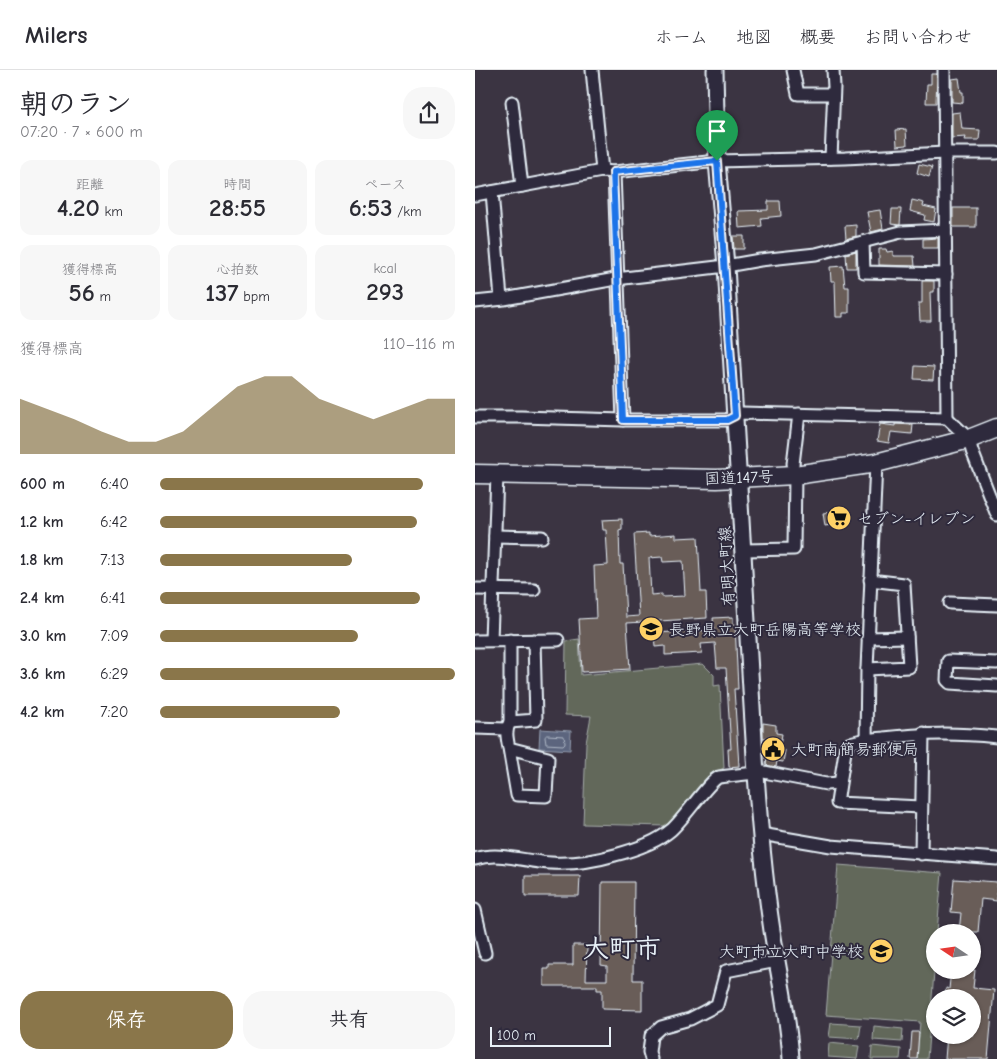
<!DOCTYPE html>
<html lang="ja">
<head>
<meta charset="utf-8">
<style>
	:root { --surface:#fff; --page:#f7f7f7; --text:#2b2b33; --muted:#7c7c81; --line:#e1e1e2; --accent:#8a764a }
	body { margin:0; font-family:"Comic Neue","Klee One",sans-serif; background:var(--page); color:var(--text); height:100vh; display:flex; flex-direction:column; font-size:19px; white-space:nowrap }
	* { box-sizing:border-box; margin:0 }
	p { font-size:16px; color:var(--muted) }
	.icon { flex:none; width:28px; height:28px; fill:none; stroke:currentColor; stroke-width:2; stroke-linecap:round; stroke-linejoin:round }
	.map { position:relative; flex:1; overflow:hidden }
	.sheet { display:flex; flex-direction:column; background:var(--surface); width:475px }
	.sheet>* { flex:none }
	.needle { width:32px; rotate:283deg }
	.tools { position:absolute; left:451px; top:854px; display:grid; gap:10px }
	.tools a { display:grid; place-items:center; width:55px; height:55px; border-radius:50%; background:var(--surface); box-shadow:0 1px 4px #0004; font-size:25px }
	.scale { position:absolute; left:15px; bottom:12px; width:121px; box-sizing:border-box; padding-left:5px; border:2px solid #e8f1f8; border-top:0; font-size:14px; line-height:18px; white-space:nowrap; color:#e8f1f8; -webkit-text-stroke:4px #2f2a3d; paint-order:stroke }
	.pin { position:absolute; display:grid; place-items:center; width:42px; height:42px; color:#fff; margin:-51px -21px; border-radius:50% 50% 50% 0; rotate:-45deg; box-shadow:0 0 5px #0007 }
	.pin .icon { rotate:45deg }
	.round { display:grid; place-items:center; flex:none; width:52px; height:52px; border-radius:20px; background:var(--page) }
	.head { display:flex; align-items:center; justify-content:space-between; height:85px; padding:0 20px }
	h1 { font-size:28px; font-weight:600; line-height:38px }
	.figures { display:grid; grid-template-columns:repeat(3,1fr); gap:8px; height:85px; padding:5px 20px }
	.figures div { display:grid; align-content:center; border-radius:12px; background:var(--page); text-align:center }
	.figures b { font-size:25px; font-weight:600 }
	.figures small { font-size:14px; font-weight:400 }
	.figures p { font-size:14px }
	.chart { height:140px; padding:10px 20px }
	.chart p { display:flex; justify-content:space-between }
	.chart svg { width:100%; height:90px; margin-top:5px; fill:var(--accent); opacity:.7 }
	.primary-button { display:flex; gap:10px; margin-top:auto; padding:10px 20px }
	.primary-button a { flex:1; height:58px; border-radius:20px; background:var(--accent); color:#fff; font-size:20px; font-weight:600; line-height:58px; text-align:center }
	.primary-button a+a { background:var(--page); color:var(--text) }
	ul { padding:0 20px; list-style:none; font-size:16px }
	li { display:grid; grid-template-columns:80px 60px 1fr; align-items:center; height:38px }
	li i { height:12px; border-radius:6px; background:var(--accent) }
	header { display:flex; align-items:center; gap:30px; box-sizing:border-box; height:70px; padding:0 25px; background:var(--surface); border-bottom:1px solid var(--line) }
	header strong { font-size:24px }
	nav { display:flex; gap:28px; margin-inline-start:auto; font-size:18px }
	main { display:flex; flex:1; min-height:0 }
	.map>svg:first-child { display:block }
</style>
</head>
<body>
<header>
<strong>Milers</strong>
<nav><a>ホーム</a><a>地図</a><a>概要</a><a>お問い合わせ</a></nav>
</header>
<main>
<section class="sheet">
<div class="head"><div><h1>朝のラン</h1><p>07:20 · 7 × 600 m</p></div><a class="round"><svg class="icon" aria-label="share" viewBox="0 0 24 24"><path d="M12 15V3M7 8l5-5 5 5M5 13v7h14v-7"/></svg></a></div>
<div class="figures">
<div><p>距離</p><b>4.20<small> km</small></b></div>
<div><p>時間</p><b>28:55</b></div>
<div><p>ペース</p><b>6:53<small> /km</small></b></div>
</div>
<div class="figures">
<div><p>獲得標高</p><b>56<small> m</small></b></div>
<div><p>心拍数</p><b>137<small> bpm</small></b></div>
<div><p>kcal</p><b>293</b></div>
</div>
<div class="chart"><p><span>獲得標高</span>110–116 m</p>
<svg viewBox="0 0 160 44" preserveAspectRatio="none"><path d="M0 44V17L10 22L20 27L30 33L40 38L50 38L60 33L70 22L80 11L90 6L100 6L110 17L120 22L130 27L140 22L150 17L160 17V44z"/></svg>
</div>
<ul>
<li><b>600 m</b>6:40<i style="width:89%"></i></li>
<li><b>1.2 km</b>6:42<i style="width:87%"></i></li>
<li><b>1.8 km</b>7:13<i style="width:65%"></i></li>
<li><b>2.4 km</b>6:41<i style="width:88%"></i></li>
<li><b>3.0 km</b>7:09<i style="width:67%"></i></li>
<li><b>3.6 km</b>6:29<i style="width:100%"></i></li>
<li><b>4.2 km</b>7:20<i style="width:61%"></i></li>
</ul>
<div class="primary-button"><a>保存</a><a>共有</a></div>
</section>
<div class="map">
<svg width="522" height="989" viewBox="0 0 522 989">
	<rect width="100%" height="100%" fill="#3b3442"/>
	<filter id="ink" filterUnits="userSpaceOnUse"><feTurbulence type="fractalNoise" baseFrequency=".02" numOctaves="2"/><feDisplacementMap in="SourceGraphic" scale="10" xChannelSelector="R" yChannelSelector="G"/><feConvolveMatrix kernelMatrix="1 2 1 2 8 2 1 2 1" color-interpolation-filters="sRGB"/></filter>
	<g filter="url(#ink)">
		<!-- green -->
		<g fill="#62675a" stroke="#a5aca9">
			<polygon points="104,569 106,605 228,594 239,605 239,616 245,615 249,698 235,704 192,756 108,754 111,673 116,646 90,645 91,571"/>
			<polygon points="363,795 467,803 462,862 460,862 460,890 452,989 442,989 445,952 351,945"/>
			<polygon points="356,953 386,955 384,969 354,967"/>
			<polygon points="399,956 428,959 427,972 398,970"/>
			<polygon points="354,973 384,976 382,989 353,987"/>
			<polygon points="397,976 426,979 425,989 396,989"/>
		</g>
		<!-- water -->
		<polygon fill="#5b657e" stroke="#939daf" points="65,659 96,661 95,680 64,678"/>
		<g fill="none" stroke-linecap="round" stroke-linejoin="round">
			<!-- shore -->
			<polygon stroke="#b0b9c7" stroke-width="1" points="72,665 89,666 90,673 88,675 71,674 70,667"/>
		</g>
		<!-- building -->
		<g fill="#695d58" stroke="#e8f1f8" fill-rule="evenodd">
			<polygon points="456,4 462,4 461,33 451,33 452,14 456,14"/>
			<polygon points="484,8 486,22 488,22 488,33 477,32 477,9"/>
			<polygon points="485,42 487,59 505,60 504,70 490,70 491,67 477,68 477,43"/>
			<polygon points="431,59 432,75 422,76 421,60"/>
			<polygon points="444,94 457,97 454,107 442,103"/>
			<polygon points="437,130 449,133 448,136 461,139 459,152 449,150 450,145 435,141"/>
			<polygon points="293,131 305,131 306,146 286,148 287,156 264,158 263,141 293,140"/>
			<rect x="478" y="138" width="23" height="19"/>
			<polygon points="417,139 426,139 425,155 416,154"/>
			<polygon points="405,140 408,159 396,162 392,142"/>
			<polygon points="381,155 381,166 371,169 370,156"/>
			<polygon points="258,166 269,166 269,179 259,179"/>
			<polygon points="463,168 463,178 448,178 448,169"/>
			<polygon points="404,179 411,179 412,182 418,181 418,186 439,186 440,196 404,195"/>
			<polygon points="381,181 381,198 372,198 371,184"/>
			<polygon points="368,196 370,217 374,217 374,243 368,243 368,247 361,247 360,211 356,211 355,197"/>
			<polygon points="447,211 459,211 459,222 455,222 456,251 445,251 444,233 447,233"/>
			<polygon points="440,296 459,297 458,310 439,309"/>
			<polygon points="405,354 420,356 420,354 438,355 437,364 416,362 414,373 402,371"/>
			<polygon points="371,440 373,452 350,456 348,443"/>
			<path d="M147,449V459L144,460L145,494H148L151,547L164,546L159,464L174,463V466L201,464V468L223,467L226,522H231L232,548L152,553L155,599L107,602L104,549L121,548L119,496L133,495L131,460H128L127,450ZM187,487L188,492L208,491L210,526L187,527V524L176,525L174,488Z"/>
			<polygon points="258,547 258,554 260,554 262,597 263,619 259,619 264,696 254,697 253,679 256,679 251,598 242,598 240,573 226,574 227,583 190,585 190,576 180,577 179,563 239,560 238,548"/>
			<polygon points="288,653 301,655 301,663 307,664 304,681 310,681 308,692 302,691 301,697 291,695 294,668 288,668"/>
			<polygon points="50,806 105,806 104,826 50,826"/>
			<polygon points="479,809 522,812 522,831 506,829 503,862 484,862 486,843 476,842"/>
			<polygon points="127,812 159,812 158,910 167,910 167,940 127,939 127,920 122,920 122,916 69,916 69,899 74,899 74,895 98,895 98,875 112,875 111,910 132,910 132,896 126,895"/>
			<polygon points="476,900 500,900 498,918 519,920 513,989 470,989 472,965 498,965 498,928 470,928 471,918 474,919"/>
			<polygon points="437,962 444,962 442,989 435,989"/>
		</g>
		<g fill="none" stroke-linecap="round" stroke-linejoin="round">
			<defs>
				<g id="minor">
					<polyline points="117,0 127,101"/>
					<polyline points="318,0 323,24 358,24"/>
					<polyline points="469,0 472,348"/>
					<polyline points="37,32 47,116"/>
					<polyline points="356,88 359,17 358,0"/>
					<polyline points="139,102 242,91 370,88 470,83 522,83"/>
					<polyline points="17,122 26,229"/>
					<polyline points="0,125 127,101 139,102 148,350"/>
					<polyline points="388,172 389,202 471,204"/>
					<polyline points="0,232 29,229 141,209 251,196 285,190 341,184 426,162 470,160"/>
					<polyline points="0,347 46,347 148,350 252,350 267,343 472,348 494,369 497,381 522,445"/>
					<polyline points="318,394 324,344"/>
					<polyline points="20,466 67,467"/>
					<polyline points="268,480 319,479 320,405"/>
					<polyline points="0,519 59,520"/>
					<polyline points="475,533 522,535"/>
					<polyline points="393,568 432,567"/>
					<polyline points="16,570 22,405"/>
					<polyline points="0,571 83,570"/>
					<polyline points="522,593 473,591 472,610 475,613 522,616"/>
					<polyline points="392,599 434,597 429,514 395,510"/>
					<polyline points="35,652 61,650 59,570"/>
					<polyline points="0,658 31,659"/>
					<polyline points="391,670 392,599 401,393"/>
					<path d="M34,678L73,688L71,726L42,725L34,678C32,668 30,661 35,652V570"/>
					<path d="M446,737L362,733L371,675C383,669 396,669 409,668C450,663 481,663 522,667"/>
					<polyline points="286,764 356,776 522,789"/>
					<polyline points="446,784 448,663"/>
					<path d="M0,789C25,781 50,792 76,793C97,794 120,791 140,785C159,780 181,773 196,760C208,750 234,711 244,707L289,702L351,714L364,713"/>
					<polyline points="0,840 10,883"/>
					<polyline points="176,989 174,982 176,966 186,957 215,949 242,935 251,901 302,891"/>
				</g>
				<path id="major" d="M240,0L242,91L251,196L281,704C285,762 290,821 300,879C306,916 314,952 316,989"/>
				<polyline id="highway" points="0,404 242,409 320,405 401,393 494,369 522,358"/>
			</defs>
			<!-- minor casing -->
			<use href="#minor" stroke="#e8f1f8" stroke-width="15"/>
			<!-- major casing -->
			<use href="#major" stroke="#e8f1f8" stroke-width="19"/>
			<!-- highway casing -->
			<use href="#highway" stroke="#e8f1f8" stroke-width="21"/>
			<!-- minor -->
			<use href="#minor" stroke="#2f2a3d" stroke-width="11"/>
			<!-- major -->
			<use href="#major" stroke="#2f2a3d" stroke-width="15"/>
			<!-- highway -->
			<use href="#highway" stroke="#2f2a3d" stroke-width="18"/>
		</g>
	</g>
	<g fill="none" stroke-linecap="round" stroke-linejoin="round" filter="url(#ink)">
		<defs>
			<polygon id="route" points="242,91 260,346 252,350 148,350 138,102"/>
		</defs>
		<!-- route casing -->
		<use href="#route" stroke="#fff" stroke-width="10"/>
		<!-- route -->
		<use href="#route" stroke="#1a73e8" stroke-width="6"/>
	</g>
	<!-- icons -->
	<defs>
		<symbol id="supermarket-disc" viewBox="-11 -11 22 22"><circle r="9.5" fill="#ffd166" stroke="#2f2a3d"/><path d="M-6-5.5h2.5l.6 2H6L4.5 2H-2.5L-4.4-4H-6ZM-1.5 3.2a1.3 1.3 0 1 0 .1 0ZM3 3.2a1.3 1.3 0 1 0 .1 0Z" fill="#111"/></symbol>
		<symbol id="school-disc" viewBox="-11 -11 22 22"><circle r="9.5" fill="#ffd166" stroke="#2f2a3d"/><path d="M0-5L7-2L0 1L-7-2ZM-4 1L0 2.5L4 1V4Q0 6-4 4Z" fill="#111"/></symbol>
		<symbol id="civic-disc" viewBox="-11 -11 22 22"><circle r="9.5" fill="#ffd166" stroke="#2f2a3d"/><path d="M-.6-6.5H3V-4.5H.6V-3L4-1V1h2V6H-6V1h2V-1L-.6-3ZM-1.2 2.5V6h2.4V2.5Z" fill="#111"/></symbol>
	</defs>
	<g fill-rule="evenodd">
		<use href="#supermarket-disc" x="350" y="434" width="28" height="28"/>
		<use href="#school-disc" x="162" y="545" width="28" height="28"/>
		<use href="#civic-disc" x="284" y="665" width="28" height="28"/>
		<use href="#school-disc" x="392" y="867" width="28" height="28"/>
	</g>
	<g text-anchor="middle" stroke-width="4" stroke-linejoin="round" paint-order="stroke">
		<!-- street labels -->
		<g font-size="16" fill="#e8f1f8" stroke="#2f2a3d">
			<text transform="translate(264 407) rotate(-2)" y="6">国道147号</text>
			<text transform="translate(251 496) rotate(-93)" y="6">有明大町線</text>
		</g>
		<!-- poi labels -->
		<g font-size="16" fill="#e8f1f8" stroke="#2f2a3d" text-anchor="start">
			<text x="382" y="454">セブン-イレブン</text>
			<text x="194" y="565">長野県立大町岳陽高等学校</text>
			<text x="316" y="685">大町南簡易郵便局</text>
			<text x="388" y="887" text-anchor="end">大町市立大町中学校</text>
		</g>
		<!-- town labels -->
		<g font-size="26" font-weight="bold" fill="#e8f1f8" stroke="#2f2a3d">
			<text x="147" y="887">大町市</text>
		</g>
	</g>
</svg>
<div class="tools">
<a><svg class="needle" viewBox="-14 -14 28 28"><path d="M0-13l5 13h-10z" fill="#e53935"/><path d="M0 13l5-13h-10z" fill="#7c7c81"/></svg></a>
<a><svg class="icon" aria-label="layers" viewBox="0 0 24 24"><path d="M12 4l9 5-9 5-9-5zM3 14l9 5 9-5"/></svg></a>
</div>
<div class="scale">100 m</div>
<div class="pin" style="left:242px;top:91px;background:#1e9e55"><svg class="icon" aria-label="arrive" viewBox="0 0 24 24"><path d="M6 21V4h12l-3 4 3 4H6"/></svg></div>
</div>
</main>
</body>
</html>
